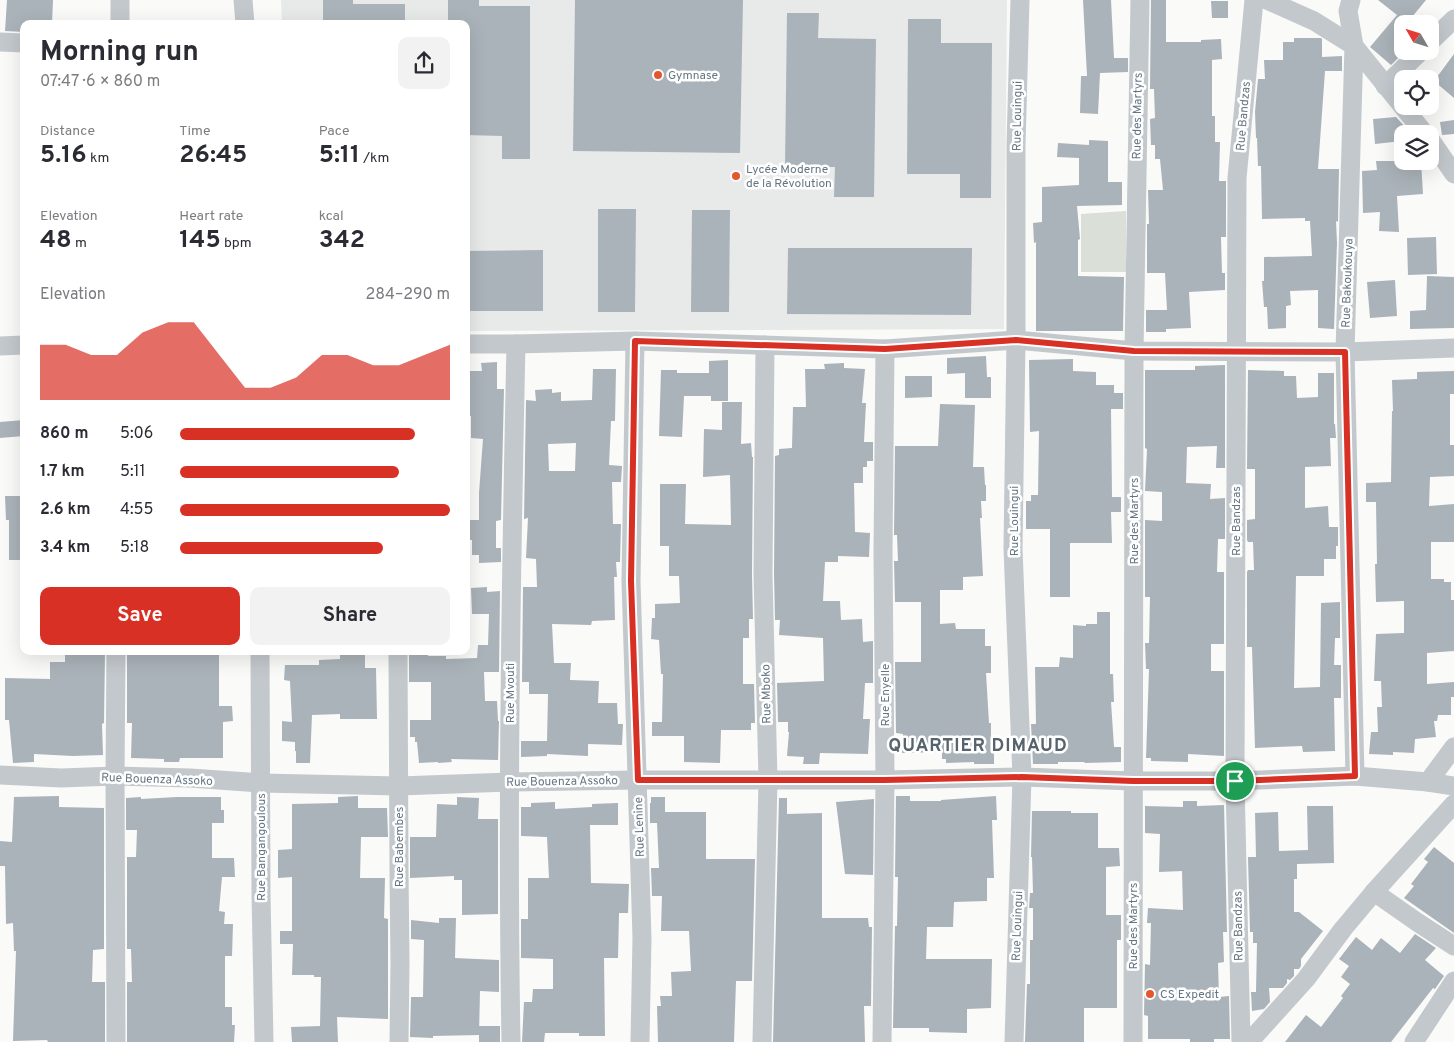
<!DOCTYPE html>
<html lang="en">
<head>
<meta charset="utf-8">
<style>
	:root { --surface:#fff; --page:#f2f2f3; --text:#2b2b33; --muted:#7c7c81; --accent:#d93025 }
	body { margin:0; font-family:Overpass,sans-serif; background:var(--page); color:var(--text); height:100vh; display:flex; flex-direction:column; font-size:19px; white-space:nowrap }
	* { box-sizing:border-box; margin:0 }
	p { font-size:16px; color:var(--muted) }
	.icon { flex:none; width:28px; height:28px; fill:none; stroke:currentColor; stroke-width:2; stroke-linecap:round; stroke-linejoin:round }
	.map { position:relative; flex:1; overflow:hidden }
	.panel { position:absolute; left:20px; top:20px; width:450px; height:635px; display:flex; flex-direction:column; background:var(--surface); border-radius:10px; box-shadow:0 5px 20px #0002 }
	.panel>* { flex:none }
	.needle { width:32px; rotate:309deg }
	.fabs { position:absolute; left:1394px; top:15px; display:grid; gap:10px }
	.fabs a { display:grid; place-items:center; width:45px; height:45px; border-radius:10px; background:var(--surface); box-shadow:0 5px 20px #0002; font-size:25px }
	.pin { position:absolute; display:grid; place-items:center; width:42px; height:42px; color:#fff; margin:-21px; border:2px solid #fff; border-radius:50%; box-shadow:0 1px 5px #0007 }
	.round { display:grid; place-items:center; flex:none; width:52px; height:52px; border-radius:10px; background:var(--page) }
	.summary { display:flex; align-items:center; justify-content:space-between; height:85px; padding:0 20px }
	h1 { font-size:28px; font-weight:700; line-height:38px }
	.metrics { display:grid; grid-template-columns:repeat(3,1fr); gap:8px; height:85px; padding:5px 20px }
	.metrics div { display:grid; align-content:center }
	.metrics b { font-size:25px; font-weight:700 }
	.metrics small { font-size:14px; font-weight:400 }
	.metrics p { font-size:14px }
	.chart { height:140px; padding:10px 20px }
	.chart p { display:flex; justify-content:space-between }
	.chart svg { width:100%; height:90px; margin-top:5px; fill:var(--accent); opacity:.7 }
	.button { display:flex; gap:10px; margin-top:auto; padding:10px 20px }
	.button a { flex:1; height:58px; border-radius:10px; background:var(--accent); color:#fff; font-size:20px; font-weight:700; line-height:58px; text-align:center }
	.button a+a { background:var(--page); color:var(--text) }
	ul { padding:0 20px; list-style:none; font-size:16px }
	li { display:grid; grid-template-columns:80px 60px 1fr; align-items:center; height:38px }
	li i { height:12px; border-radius:6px; background:var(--accent) }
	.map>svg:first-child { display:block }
</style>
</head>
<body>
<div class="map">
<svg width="1454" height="1042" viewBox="0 0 1454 1042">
	<rect width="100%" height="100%" fill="#fafaf8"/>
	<!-- built -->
	<polygon fill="#e8e9e9" points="281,0 1007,0 1004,329 466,331 466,24 282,24"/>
	<!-- green -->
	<polygon fill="#dadfd7" points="1126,211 1126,272 1081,272 1081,214"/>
	<!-- building -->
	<g fill="#aab3b9" fill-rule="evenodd">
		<polygon points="7,0 53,0 52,24 24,24 24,32 5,31"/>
		<polygon points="323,0 353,0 353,4 405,4 405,24 323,24"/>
		<polygon points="448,0 479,0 479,6 530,6 530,159 502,159 502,136 466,135 466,24 448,24"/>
		<polygon points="575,0 743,0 740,153 573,151"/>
		<polygon points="1083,0 1111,0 1114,58 1128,58 1128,72 1100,73 1098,114 1080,113 1081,76 1087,76"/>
		<polygon points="1151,0 1166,0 1166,42 1201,42 1201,40 1221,39 1222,59 1212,60 1212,116 1215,116 1215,142 1220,142 1219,181 1226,181 1226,237 1221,237 1222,273 1225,273 1225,290 1189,292 1191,328 1166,329 1166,332 1146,332 1146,310 1167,310 1165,273 1147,273 1147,224 1149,224 1148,190 1163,190 1160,159 1155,159 1155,145 1151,145 1150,119 1155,118 1154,89 1150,89"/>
		<polygon points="1378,0 1426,0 1407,23 1402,20 1402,51 1405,51 1391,65 1370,47 1397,15"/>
		<polygon points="1211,1 1228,1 1228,18 1212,18"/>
		<polygon points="787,13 819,13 818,38 876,39 874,197 834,197 835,167 785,167"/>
		<polygon points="908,19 941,19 941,43 992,43 991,198 960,198 960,174 907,174"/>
		<polygon points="1294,38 1321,38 1322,39 1322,57 1342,56 1342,71 1325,71 1318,169 1339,169 1338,222 1336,221 1337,243 1334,329 1318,328 1318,290 1290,291 1291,305 1286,306 1286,328 1268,329 1267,307 1264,307 1262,281 1264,281 1264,257 1312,256 1310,221 1305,221 1305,218 1262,219 1261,166 1258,166 1257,138 1256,138 1255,112 1258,79 1265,79 1264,60 1283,60 1283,42 1294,42"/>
		<polygon points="1454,54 1454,98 1434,81"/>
		<polygon points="1396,117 1406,128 1406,134 1402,134 1402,141 1375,144 1373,119"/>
		<polygon points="1454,120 1454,134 1442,135 1440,122"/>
		<polygon points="1089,140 1108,141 1108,182 1122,182 1122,205 1077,206 1080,239 1078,240 1078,276 1124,277 1123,331 1036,331 1036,242 1034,243 1033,223 1042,222 1042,187 1079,185 1079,158 1057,157 1058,143 1089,145"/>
		<polygon points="1376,161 1421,161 1423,194 1397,196 1399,232 1379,231 1380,212 1363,213 1362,171 1377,170"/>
		<polygon points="598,209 636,209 635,312 598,312"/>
		<polygon points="692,210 730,210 729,312 691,312"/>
		<polygon points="1436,237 1437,274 1408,275 1407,238"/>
		<polygon points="788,248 972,248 971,315 787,314"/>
		<polygon points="543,250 543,311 466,311 466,251"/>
		<polygon points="1427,276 1454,277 1454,328 1410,329 1410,311 1426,310"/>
		<polygon points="1395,280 1397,316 1370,318 1367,282"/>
		<polygon points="986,356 987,377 991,377 991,398 965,398 965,373 947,374 947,358"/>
		<polygon points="1073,359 1073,371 1096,372 1096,385 1114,385 1114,393 1123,393 1123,409 1111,409 1112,497 1121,497 1121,512 1111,512 1112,543 1070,543 1070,597 1050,597 1050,529 1026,529 1026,501 1031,501 1031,495 1038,495 1039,431 1030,432 1029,360"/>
		<polygon points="728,360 728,401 711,401 711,396 684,396 682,437 659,436 661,370 677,370 677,373 709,373 709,361"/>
		<polygon points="497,362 497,389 504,389 501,520 496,521 496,548 501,548 501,562 479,563 479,555 472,555 472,540 466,540 466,520 479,520 479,493 483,439 471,438 471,416 469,416 470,392 466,392 466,371 482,371 481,363"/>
		<polygon points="844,363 844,368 865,369 862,403 866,403 864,442 873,442 873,461 867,461 867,467 863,467 863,483 854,483 855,532 870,533 869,557 838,556 838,562 825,562 823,601 840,601 841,620 862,619 863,642 873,641 873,683 865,683 863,719 870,719 868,754 820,753 819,764 803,764 804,757 787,756 789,732 788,732 788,722 778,722 777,683 824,681 823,638 779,635 780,620 775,620 774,574 775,456 779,455 779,449 792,448 793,407 806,407 805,369 825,369 824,364"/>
		<polygon points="1225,365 1225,468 1216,468 1217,446 1187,447 1186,483 1211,484 1210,499 1225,498 1225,539 1218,539 1217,572 1224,572 1224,644 1211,644 1211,671 1224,671 1224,756 1188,754 1188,762 1151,761 1151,758 1146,758 1149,669 1146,669 1145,643 1149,643 1150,597 1145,597 1145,520 1162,521 1162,492 1145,491 1147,449 1145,448 1145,370 1195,370 1195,366"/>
		<path d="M593,369H616L615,421H611L609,465L622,466L621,482H612L613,524H621L620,562H616L617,577H614L615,620L592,621L591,625L552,624L554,663H571L570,680L599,681L598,703H617L618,724H623L622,745L588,744V756L547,754V756L521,757V741H547L548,694H529V682H522L523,587H537L536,559L526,558L528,518L524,519L526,400L536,401L535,390L552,389V393L561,392V401L592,400ZM576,443L575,471H549L548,444Z"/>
		<polygon points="1248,370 1284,371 1284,376 1296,376 1297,398 1318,397 1318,373 1334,373 1334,424 1335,424 1336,438 1330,438 1331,466 1305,467 1305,508 1328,506 1329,527 1338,527 1338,546 1336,546 1336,559 1324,559 1324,576 1296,576 1294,688 1320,687 1321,603 1340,602 1340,638 1335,638 1334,665 1341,665 1341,698 1334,698 1335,751 1303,752 1302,746 1255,748 1252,647 1247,647 1247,572 1248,570 1254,570 1253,542 1248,542 1247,540 1247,520 1255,519 1255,469 1247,469"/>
		<polygon points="1454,371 1454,394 1450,394 1450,445 1454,445 1454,476 1430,477 1429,506 1454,504 1454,542 1431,542 1431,579 1444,579 1444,582 1451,582 1451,600 1454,600 1454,651 1427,653 1427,684 1454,682 1454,697 1451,697 1451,715 1438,715 1437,721 1434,721 1436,737 1415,739 1414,753 1393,752 1393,755 1369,754 1371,732 1378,732 1377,707 1382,707 1381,681 1374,681 1376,634 1404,633 1404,601 1376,602 1375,564 1377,564 1376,502 1366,502 1366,483 1391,482 1392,411 1393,411 1392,380 1417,379 1417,372"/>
		<polygon points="905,376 932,376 932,397 905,398"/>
		<polygon points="722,402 742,402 741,444 751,443 752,457 753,457 752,574 753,619 749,619 749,638 743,638 743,684 754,684 755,723 751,723 751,730 721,730 720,763 684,762 684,736 652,736 652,722 662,722 663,674 661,674 659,640 651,639 652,618 655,618 655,604 680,603 679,576 669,576 669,546 660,546 660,484 686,484 685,524 731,525 730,475 703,477 704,429 722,430"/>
		<polygon points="940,404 975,405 973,467 984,467 985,485 986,485 986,501 981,501 982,518 980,518 983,576 963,577 963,590 940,590 940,624 955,623 956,629 985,629 985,646 991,646 991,673 986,673 989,723 991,723 991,747 994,747 994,764 974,764 974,762 946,763 946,759 942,759 942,752 902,753 903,734 896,733 895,662 921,662 921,602 895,602 894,561 898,561 897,535 894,535 895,446 938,446"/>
		<polygon points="24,420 24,436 0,438 0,422"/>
		<polygon points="5,496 24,496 24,560 9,560 9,520 6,520"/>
		<polygon points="487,587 487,592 500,591 499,672 484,672 485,701 497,701 498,721 499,721 498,760 451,759 452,762 438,763 438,762 419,763 417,742 415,742 415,737 410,737 410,720 431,720 431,682 409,682 409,651 427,651 428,656 446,656 446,659 477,658 478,645 488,645 489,614 472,614 471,588"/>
		<polygon points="1097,612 1110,612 1110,674 1113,674 1114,702 1111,702 1114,747 1121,747 1121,762 1085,763 1084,762 1058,762 1058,764 1033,764 1031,724 1036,724 1035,667 1059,667 1060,657 1073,658 1073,625 1086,626 1086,624 1097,624"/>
		<polygon points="65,651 105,651 104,723 102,724 103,755 73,756 34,754 34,762 13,763 9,720 5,720 5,678 50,679 50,662 65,662"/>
		<polygon points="127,651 219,651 219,706 232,706 233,721 223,722 223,758 180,758 179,762 164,762 164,759 131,758 132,723 127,723"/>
		<polygon points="340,651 365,651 365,668 376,668 377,719 340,719 340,714 312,715 310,763 296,763 296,751 295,751 295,742 282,741 282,721 292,722 290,681 284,680 285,665 319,665 319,660 340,659"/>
		<polygon points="59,796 59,807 104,808 104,949 93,950 92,982 105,982 105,1042 48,1042 47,1040 13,1041 16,951 14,951 13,923 6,924 5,866 0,866 0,841 12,842 14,797"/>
		<polygon points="358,796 358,808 387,808 388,837 361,837 360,878 385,878 384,918 388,919 388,1019 337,1017 338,1042 292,1042 291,1027 320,1026 321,977 314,977 314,975 292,975 293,944 280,944 280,931 292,931 292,877 278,878 278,850 292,849 292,804 338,803 338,797"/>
		<polygon points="896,796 910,796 910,801 941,801 941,800 996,796 997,820 992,820 994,878 987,878 987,901 954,902 953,927 927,927 926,959 992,959 991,1008 967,1009 967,1033 929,1032 929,1028 893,1028 895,926 897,926 898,877 895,877"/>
		<polygon points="141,797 141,799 177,797 221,797 221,810 224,810 224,823 212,823 212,858 234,858 235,877 222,877 219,911 225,912 224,924 233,924 232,956 225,956 225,1007 232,1007 232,1025 235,1025 234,1042 127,1042 127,982 132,982 131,949 127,949 127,857 136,857 137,830 126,830 126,798"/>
		<polygon points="457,797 479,798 478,819 498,819 498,914 462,915 462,880 454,880 454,876 410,878 410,837 436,837 437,804 457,805"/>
		<polygon points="651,797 665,797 665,812 706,812 706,859 755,859 752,981 736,981 734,1042 658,1042 657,1006 661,1006 660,996 672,996 671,972 691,971 689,931 661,931 662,896 652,896 651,868 659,868 657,823 650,823 650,803 651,803"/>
		<polygon points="779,798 787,798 787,814 822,813 822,918 868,918 869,927 872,927 871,1006 864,1006 865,1042 773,1042"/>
		<polygon points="874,799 873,875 845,874 836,802"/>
		<polygon points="1183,801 1197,801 1197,806 1224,805 1227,932 1223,932 1224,962 1218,963 1219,997 1229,996 1230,1039 1214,1039 1214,1042 1190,1042 1190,1039 1148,1039 1148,1016 1144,1015 1145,964 1150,965 1151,923 1147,923 1148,908 1183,910 1182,871 1159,872 1160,834 1145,833 1145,806 1183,807"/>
		<polygon points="555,802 555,809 592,807 592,804 618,803 618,825 590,825 591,883 629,884 628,913 619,913 618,958 604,958 605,1036 579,1036 579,1033 545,1033 544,1042 522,1042 524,1002 532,1002 533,989 553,989 553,959 521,958 521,919 528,919 528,878 549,878 547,837 521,836 521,807 531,807 531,803"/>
		<polygon points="1307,806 1333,806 1334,863 1297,864 1297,879 1294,879 1294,912 1299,912 1323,931 1301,959 1301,966 1299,969 1294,969 1294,976 1290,980 1287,979 1287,983 1283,988 1269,988 1270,1002 1264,1009 1252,1011 1251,992 1256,992 1257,943 1253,943 1253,932 1250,932 1248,857 1256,857 1255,813 1278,812 1279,851 1308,850"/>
		<polygon points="1032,811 1071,811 1071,813 1098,813 1098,848 1119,848 1120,866 1106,867 1106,915 1121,915 1121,940 1117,940 1117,1008 1084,1008 1084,1042 1025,1042 1027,984 1030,984 1030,940 1033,940 1033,908 1029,908 1030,893 1033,893 1032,857 1031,857"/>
		<polygon points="1434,847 1454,863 1454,933 1404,898 1414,886 1411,884 1428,862 1424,859"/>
		<polygon points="439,918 456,918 455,958 499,960 499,992 480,991 479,1035 433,1036 433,1038 410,1037 411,997 423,997 424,940 411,939 411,920 439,923"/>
		<polygon points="1415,934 1436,948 1425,960 1444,976 1435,989 1433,988 1391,1042 1285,1042 1306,1015 1321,1027 1343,998 1341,996 1350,984 1341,977 1349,966 1339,959 1356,937 1372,950 1381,938 1400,953"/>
		<rect x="479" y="1026" width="21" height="16"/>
	</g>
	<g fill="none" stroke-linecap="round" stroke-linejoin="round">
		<!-- minor -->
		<g stroke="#c3c8cc" stroke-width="19">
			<polyline points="243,0 245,24"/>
			<polyline points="1267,0 1314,21 1354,46 1425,134"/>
			<polyline points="1351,0 1348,11 1354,46 1345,352 1355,776"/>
			<polyline points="120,24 120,0"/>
			<polyline points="0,42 24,43"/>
			<polyline points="1430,42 1454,19"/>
			<polyline points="1385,86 1421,51"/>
			<polyline points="1430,139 1454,174"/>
			<polyline points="635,341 631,581 642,938 640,1042"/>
			<polyline points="466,344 516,344 635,341 885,349 1016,340 1134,351 1345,352 1454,348"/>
			<polyline points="0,346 24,345"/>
			<polyline points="260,651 261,894 264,1042"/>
			<polyline points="398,651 399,870 400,964 399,1042"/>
			<polyline points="0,775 61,778 115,776 190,778 261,783 399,786 510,782 637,780 885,780 1022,777 1133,781 1235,781 1355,776 1428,782 1454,786"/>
			<polyline points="1428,782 1454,747"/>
			<polyline points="1374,892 1417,922 1454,946"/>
			<polyline points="116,1042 115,776 116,651"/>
			<path d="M511,1042C507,809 511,577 516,344"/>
			<polyline points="762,1042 768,780 763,574 765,345"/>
			<polyline points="882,1042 885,780 883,552 885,349"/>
			<polyline points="1014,1042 1022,777 1013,548 1016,340 1016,145 1020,0"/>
			<polyline points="1133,1042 1134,351 1140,0"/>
			<polyline points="1241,1042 1235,781 1237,178 1254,0"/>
			<polyline points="1249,1042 1306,979 1343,929 1374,892 1454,804"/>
			<polyline points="1414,1042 1454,981"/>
		</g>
	</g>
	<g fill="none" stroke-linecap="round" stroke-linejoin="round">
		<defs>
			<polygon id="route" points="1016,340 1134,351 1345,352 1355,776 1235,781 1133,781 1022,777 885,780 638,780 631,581 635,341 885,349"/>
		</defs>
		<!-- route casing -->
		<use href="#route" stroke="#fff" stroke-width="10"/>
		<!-- route -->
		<use href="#route" stroke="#d93025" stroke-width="6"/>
	</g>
	<!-- markers -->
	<g fill="#e4572e" stroke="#fff" stroke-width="2">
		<circle cx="658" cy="75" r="5"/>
		<circle cx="736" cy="176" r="5"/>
		<circle cx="1150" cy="994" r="5"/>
	</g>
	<g text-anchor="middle" stroke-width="5" stroke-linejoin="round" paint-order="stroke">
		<!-- poi labels -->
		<g font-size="12" fill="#657683" stroke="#fff" text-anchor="start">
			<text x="668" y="79">Gymnase</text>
			<text x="746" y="173">Lycée Moderne<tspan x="746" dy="14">de la Révolution</tspan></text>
			<text x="1160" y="998">CS Expedit</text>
		</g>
		<!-- street labels -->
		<g font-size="12" fill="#657683" stroke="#fff">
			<text transform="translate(1017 116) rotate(-89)" y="4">Rue Louingui</text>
			<text transform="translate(1137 116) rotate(-89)" y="4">Rue des Martyrs</text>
			<text transform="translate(1243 116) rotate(-85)" y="4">Rue Bandzas</text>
			<text transform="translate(1347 283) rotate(-88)" y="4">Rue Bakoukouya</text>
			<text transform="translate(1014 521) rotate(-90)" y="4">Rue Louingui</text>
			<text transform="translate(1134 521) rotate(-90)" y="4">Rue des Martyrs</text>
			<text transform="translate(1236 521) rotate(-90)" y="4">Rue Bandzas</text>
			<text transform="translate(510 693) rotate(-90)" y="4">Rue Mvouti</text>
			<text transform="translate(766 694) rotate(-91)" y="4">Rue Mboko</text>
			<text transform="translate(885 695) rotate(-90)" y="4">Rue Enyelle</text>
			<text transform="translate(157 779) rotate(2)" y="4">Rue Bouenza Assoko</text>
			<text transform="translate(562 781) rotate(-1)" y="4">Rue Bouenza Assoko</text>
			<text transform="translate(639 827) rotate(-92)" y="4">Rue Lenine</text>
			<text transform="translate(261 847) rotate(-90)" y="4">Rue Bangangoulous</text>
			<text transform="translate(399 847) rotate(-90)" y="4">Rue Babembes</text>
			<text transform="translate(1017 926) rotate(-88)" y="4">Rue Louingui</text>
			<text transform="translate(1133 926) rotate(-90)" y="4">Rue des Martyrs</text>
			<text transform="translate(1238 926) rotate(-91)" y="4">Rue Bandzas</text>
		</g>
		<!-- district labels -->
		<g font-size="18" font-weight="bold" letter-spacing="1" fill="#57646e" stroke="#fff">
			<text x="978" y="751">QUARTIER DIMAUD</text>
		</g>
	</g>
</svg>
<div class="fabs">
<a><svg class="needle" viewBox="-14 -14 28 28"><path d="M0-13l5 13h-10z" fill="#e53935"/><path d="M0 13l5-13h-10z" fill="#7c7c81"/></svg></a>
<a><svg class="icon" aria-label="locate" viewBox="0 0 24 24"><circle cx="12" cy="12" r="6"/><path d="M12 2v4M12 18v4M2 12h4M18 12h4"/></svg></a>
<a><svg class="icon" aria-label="layers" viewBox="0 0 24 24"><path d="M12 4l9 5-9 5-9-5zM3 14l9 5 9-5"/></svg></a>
</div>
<div class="pin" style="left:1235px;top:781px;background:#1e9e55"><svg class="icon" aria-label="arrive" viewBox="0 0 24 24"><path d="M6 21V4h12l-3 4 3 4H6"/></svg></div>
<section class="panel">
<div class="summary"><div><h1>Morning run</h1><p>07:47 · 6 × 860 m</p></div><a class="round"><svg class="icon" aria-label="share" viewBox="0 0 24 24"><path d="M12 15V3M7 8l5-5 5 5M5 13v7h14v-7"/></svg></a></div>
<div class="metrics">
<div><p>Distance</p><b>5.16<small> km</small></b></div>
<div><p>Time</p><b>26:45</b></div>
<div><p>Pace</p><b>5:11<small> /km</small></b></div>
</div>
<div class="metrics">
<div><p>Elevation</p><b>48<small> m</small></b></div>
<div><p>Heart rate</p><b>145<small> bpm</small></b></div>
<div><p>kcal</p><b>342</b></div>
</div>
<div class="chart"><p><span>Elevation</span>284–290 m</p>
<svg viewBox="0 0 160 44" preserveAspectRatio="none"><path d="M0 44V17L10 17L20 22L30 22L40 11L50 6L60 6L70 22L80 38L90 38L100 33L110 22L120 22L130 27L140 27L150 22L160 17V44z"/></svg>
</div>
<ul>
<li><b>860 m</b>5:06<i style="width:87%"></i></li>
<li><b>1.7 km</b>5:11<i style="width:81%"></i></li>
<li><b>2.6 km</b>4:55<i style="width:100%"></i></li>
<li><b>3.4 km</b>5:18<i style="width:75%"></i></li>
</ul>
<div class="button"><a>Save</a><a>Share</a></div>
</section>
</div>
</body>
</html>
